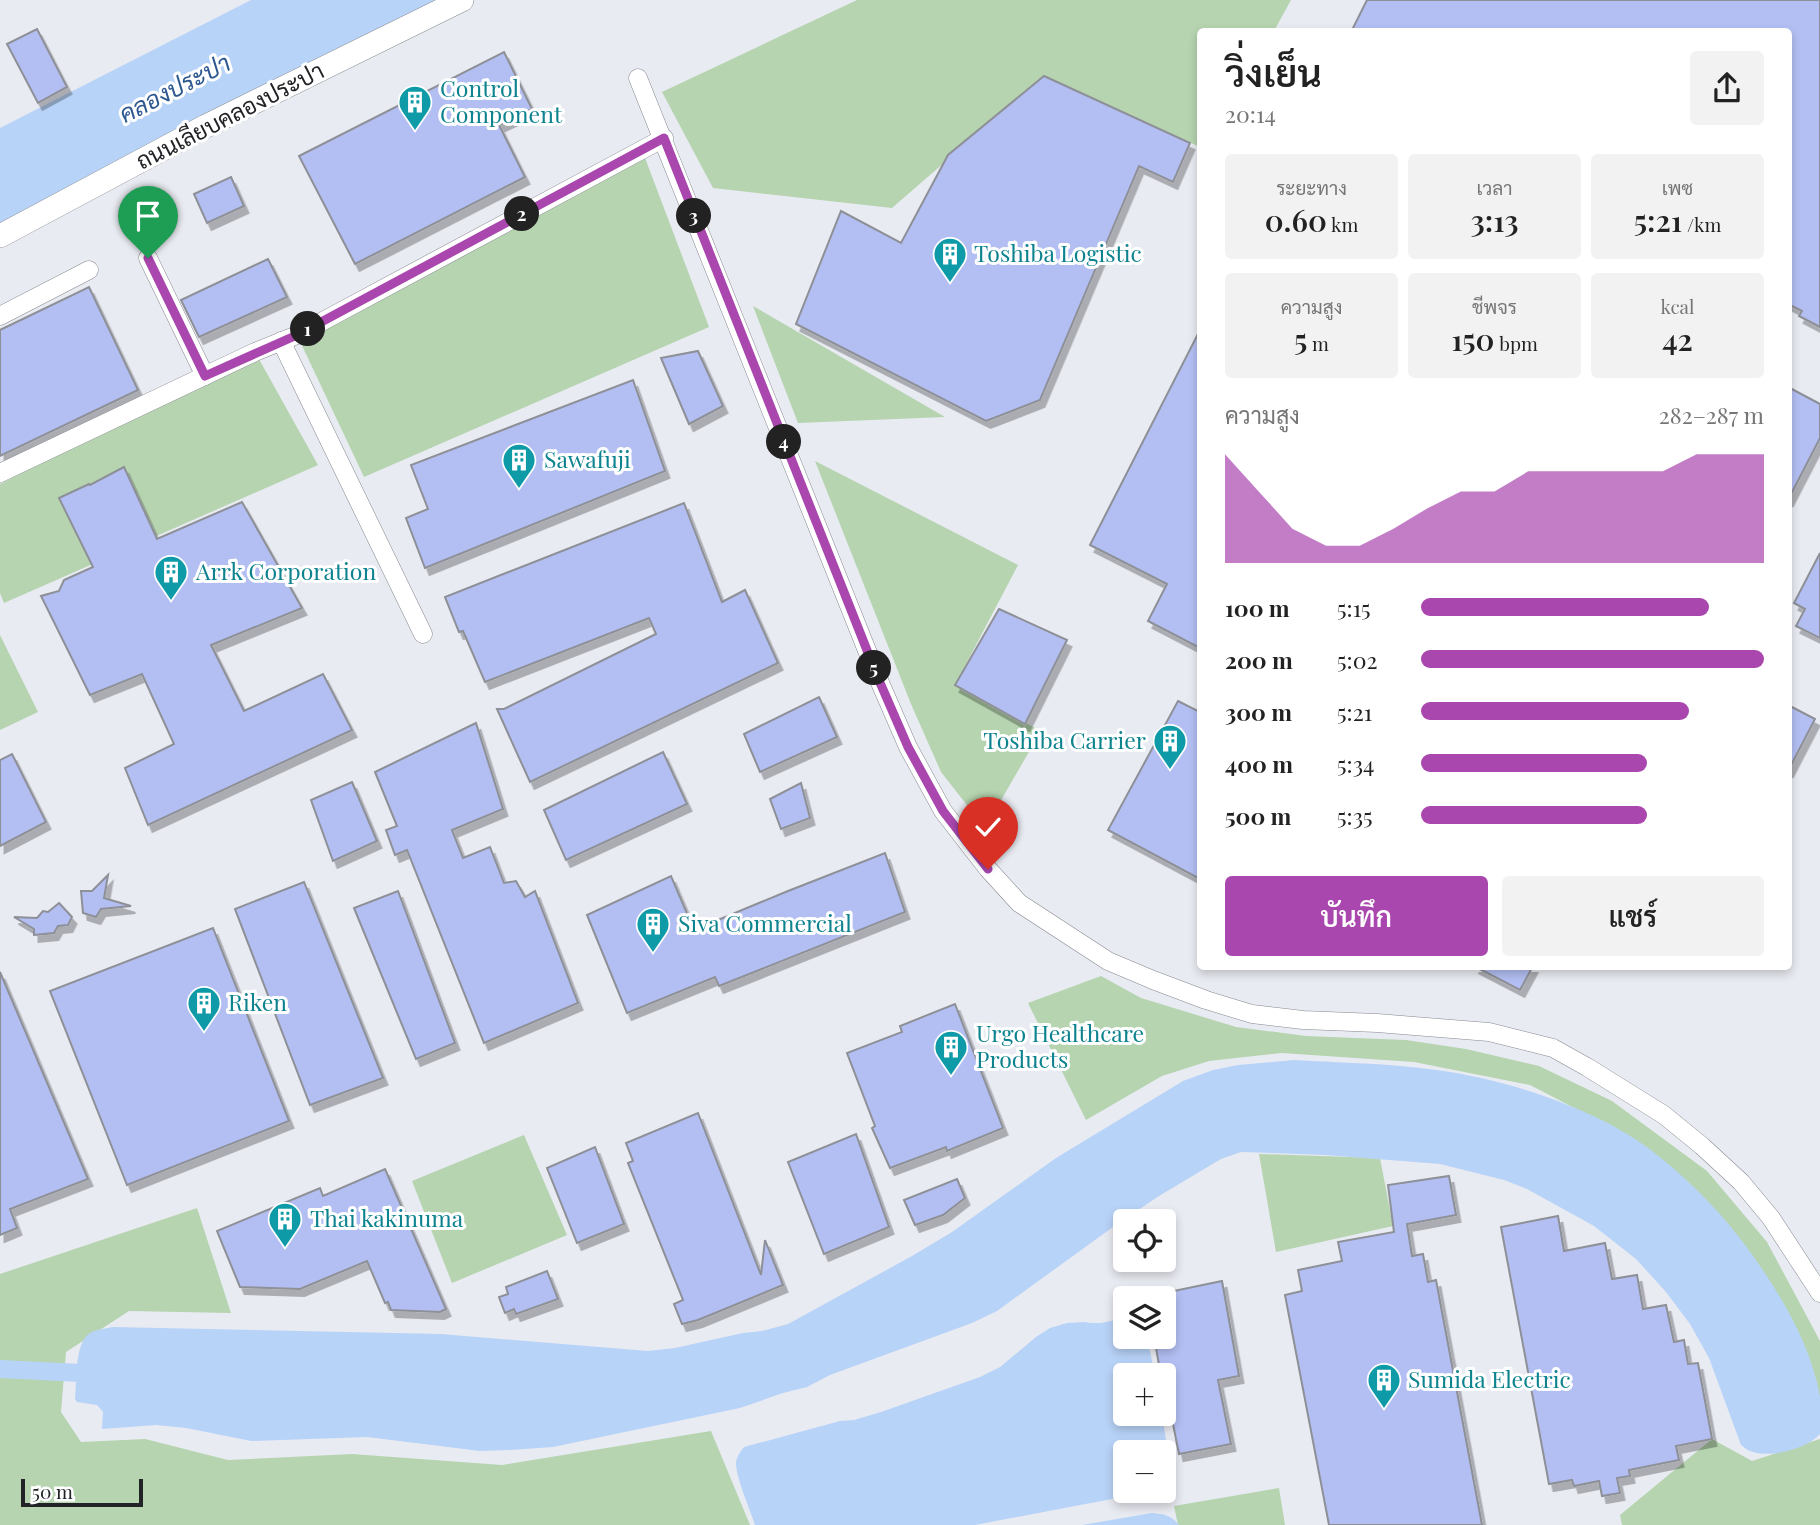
<!DOCTYPE html>
<html lang="th">
<head>
<meta charset="utf-8">
<style>
	:root { --surface:#fff; --page:#f2f2f2; --text:#222; --muted:#767676; --accent:#a947ae }
	body { margin:0; font-family:"Playfair Display",Sarabun,serif; background:var(--page); color:var(--text); height:100vh; display:flex; flex-direction:column; font-size:26px; white-space:nowrap }
	* { box-sizing:border-box; margin:0 }
	p { font-size:23px; color:var(--muted) }
	.icon { flex:none; width:38px; height:38px; fill:none; stroke:currentColor; stroke-width:2; stroke-linecap:round; stroke-linejoin:round }
	.map { position:relative; flex:1; overflow:hidden }
	.sheet { position:absolute; left:1197px; top:28px; width:595px; height:942px; display:flex; flex-direction:column; background:var(--surface); border-radius:7px; box-shadow:0 4px 10px #0003 }
	.sheet>* { flex:none }
	.tools { position:absolute; left:1113px; top:1209px; display:grid; gap:14px }
	.tools a { display:grid; place-items:center; width:63px; height:63px; border-radius:7px; background:var(--surface); box-shadow:0 4px 10px #0003; font-size:35px }
	.scale { position:absolute; left:21px; bottom:18px; width:122px; box-sizing:border-box; padding-left:7px; border:4px solid #222326; border-top:0; font-size:19px; line-height:24px; white-space:nowrap; color:#222326; -webkit-text-stroke:5px #fff; paint-order:stroke }
	.pin { position:absolute; display:grid; place-items:center; width:60px; height:60px; color:#fff; margin:-72px -30px; border-radius:50% 50% 50% 0; rotate:-45deg; box-shadow:0 0 7px #0007 }
	.pin .icon { rotate:45deg }
	.km { position:absolute; width:35px; height:35px; margin:-18px; border-radius:50%; background:#222; color:#fff; font-size:19px; line-height:35px; text-align:center }
	.round { display:grid; place-items:center; flex:none; width:74px; height:74px; border-radius:7px; background:var(--page) }
	.overview { display:flex; align-items:center; justify-content:space-between; height:119px; padding:0 28px }
	h1 { font-size:38px; font-weight:600; line-height:52px }
	.stats { display:grid; grid-template-columns:repeat(3,1fr); gap:10px; height:119px; padding:7px 28px }
	.stats div { display:grid; align-content:center; border-radius:7px; background:var(--page); text-align:center }
	.stats b { font-size:30px; font-weight:600 }
	.stats small { font-size:19px; font-weight:400 }
	.stats p { font-size:19px }
	.chart { height:196px; padding:14px 28px }
	.chart p { display:flex; justify-content:space-between }
	.chart svg { width:100%; height:126px; margin-top:7px; fill:var(--accent); opacity:.7 }
	.cta { display:flex; gap:14px; margin-top:auto; padding:14px 28px }
	.cta a { flex:1; height:80px; border-radius:7px; background:var(--accent); color:#fff; font-size:28px; font-weight:600; line-height:80px; text-align:center }
	.cta a+a { background:var(--page); color:var(--text) }
	ul { padding:0 28px; list-style:none; font-size:23px }
	li { display:grid; grid-template-columns:112px 84px 1fr; align-items:center; height:52px }
	li i { height:18px; border-radius:9px; background:var(--accent) }
	.map>svg:first-child { display:block }
</style>
</head>
<body>
<div class="map">
<svg width="1820" height="1525" viewBox="0 0 1820 1525">
	<defs>
		<filter id="shadow"><feDropShadow dx="4.5" dy="7" stdDeviation="0" flood-color="#0004"/></filter>
	</defs>
	<rect width="100%" height="100%" fill="#e9ebf2"/>
	<!-- green -->
	<g fill="#b5d4af">
		<polygon points="857,0 1291,0 1274,31 1200,32 1200,147 1044,76 892,208 713,188 662,92"/>
		<polygon points="642,150 709,327 364,477 297,335"/>
		<polygon points="753,306 945,417 798,423"/>
		<polygon points="255,352 318,465 4,603 0,593 0,484"/>
		<polygon points="815,461 1018,565 955,685 1041,731 985,828 941,772 911,704"/>
		<polygon points="0,635 38,712 0,730"/>
		<polygon points="1101,976 1141,998 1236,1027 1306,1036 1406,1040 1466,1049 1539,1066 1612,1101 1707,1171 1767,1242 1820,1341 1820,1402 1638,1141 1530,1085 1414,1062 1282,1053 1209,1061 1162,1076 1086,1120 1028,1003"/>
		<polygon points="524,1135 567,1235 452,1283 412,1181"/>
		<polygon points="1259,1154 1380,1158 1393,1226 1276,1252"/>
		<polygon points="197,1208 231,1313 129,1311 66,1352 61,1412 81,1442 145,1439 228,1460 352,1454 502,1465 711,1431 750,1525 0,1525 0,1274"/>
		<polygon points="1712,1439 1752,1461 1820,1439 1820,1525 1622,1525 1620,1515"/>
		<polygon points="1279,1488 1285,1525 1178,1525 1174,1506"/>
	</g>
	<!-- water -->
	<g fill="#b8d3f8">
		<polygon points="251,0 445,0 0,227 0,128"/>
		<path d="M1294,1060C1341,1063 1389,1063 1436,1070C1504,1079 1589,1106 1644,1145C1688,1177 1728,1219 1758,1263C1785,1302 1812,1349 1820,1397C1820,1409 1820,1422 1820,1434C1807,1449 1769,1459 1750,1451C1747,1450 1744,1447 1741,1445L1709,1358L1690,1324L1666,1292L1636,1259L1594,1226L1527,1189L1504,1180L1440,1164L1325,1155L1241,1152L1221,1159L1159,1196L1113,1227L997,1311L972,1323L830,1375L807,1387L783,1393L740,1408L553,1447L511,1450L480,1451L367,1437L251,1441L186,1428L156,1425L102,1429L103,1412L97,1405L77,1402L75,1399C77,1382 74,1343 90,1333C96,1329 105,1329 112,1327L441,1334L648,1351L675,1348L743,1333L762,1331L788,1324L912,1256L952,1232L1056,1158L1183,1081L1213,1070L1238,1065Z"/>
		<path d="M1125,1318V1337H1147L1155,1375L1125,1376V1414H1162L1171,1473L1169,1480L1164,1486V1452H1125V1491H1154L975,1525H755C750,1509 736,1478 736,1463C737,1456 740,1452 744,1447L840,1421L854,1420L881,1412L980,1377L1000,1367L1036,1337L1050,1328L1067,1323L1084,1322L1091,1323H1101Z"/>
		<path d="M1152,1513C1164,1514 1171,1515 1179,1525H1082Z"/>
	</g>
	<g fill="none" stroke-linecap="round" stroke-linejoin="round">
		<!-- canal -->
		<polyline stroke="#b8d3f8" stroke-width="18" points="0,1369 101,1374"/>
	</g>
	<!-- building -->
	<g fill="#b3bff3" stroke="#8e9097" stroke-width="2" filter="url(#shadow)">
		<polygon points="1367,0 1820,0 1820,327 1799,316 1802,311 1788,304 1788,32 1351,32"/>
		<polygon points="37,29 67,87 38,103 7,44"/>
		<polygon points="504,52 532,109 499,125 525,177 355,264 299,156"/>
		<polygon points="1044,76 1190,143 1173,182 1139,166 1040,400 986,421 796,324 841,211 901,243 948,155"/>
		<polygon points="231,177 244,206 207,223 194,194"/>
		<polygon points="268,259 287,297 199,337 181,300"/>
		<polygon points="89,287 138,390 0,456 0,330"/>
		<polygon points="1200,330 1200,648 1148,621 1167,584 1090,545"/>
		<polygon points="698,351 723,406 689,424 661,358"/>
		<polygon points="633,380 665,471 425,568 406,518 428,509 411,465"/>
		<polygon points="1788,387 1820,404 1820,438 1788,500"/>
		<polygon points="124,467 157,539 242,502 302,608 211,645 244,711 323,674 352,730 148,825 125,768 174,744 142,674 90,695 41,596 59,591 64,580 93,567 59,498 89,484 90,485"/>
		<polygon points="684,503 722,602 745,590 778,663 530,782 497,709 504,709 656,634 649,618 485,682 463,631 459,632 445,597"/>
		<polygon points="1820,553 1820,638 1796,626 1805,609 1794,603"/>
		<polygon points="999,609 1067,640 1025,724 955,685"/>
		<polygon points="819,697 837,737 760,772 744,734"/>
		<polygon points="1178,701 1200,712 1200,879 1108,830"/>
		<polygon points="1788,705 1815,719 1788,771"/>
		<polygon points="476,723 503,809 452,830 463,858 490,847 504,883 516,881 525,897 535,891 578,1003 484,1043 407,850 395,855 386,830 397,826 375,772"/>
		<polygon points="663,752 687,804 566,860 544,810"/>
		<polygon points="12,754 46,822 0,846 0,760"/>
		<polygon points="352,782 377,841 333,861 311,800"/>
		<polygon points="801,783 810,818 781,829 770,799"/>
		<polygon points="885,853 905,912 719,986 715,977 627,1013 587,915 671,876 694,930 788,891"/>
		<polygon points="108,875 104,898 131,906 101,909 96,917 83,913 81,891 92,891"/>
		<polygon points="304,882 383,1078 310,1105 235,909"/>
		<polygon points="398,891 455,1043 416,1059 354,908"/>
		<polygon points="59,903 72,917 68,925 58,926 54,933 34,935 34,929 14,917 37,918 43,911 48,912"/>
		<polygon points="213,928 289,1121 127,1185 50,991"/>
		<polygon points="1474,966 1533,966 1520,990"/>
		<polygon points="0,972 88,1179 10,1209 17,1228 0,1235"/>
		<polygon points="955,1004 1003,1128 947,1151 946,1147 890,1168 872,1128 875,1126 847,1053 902,1032 900,1026"/>
		<polygon points="698,1113 761,1275 765,1240 783,1285 698,1320 682,1324 674,1304 683,1300 628,1163 633,1161 626,1143"/>
		<polygon points="856,1134 889,1227 824,1254 788,1162"/>
		<polygon points="595,1147 624,1224 577,1243 547,1168"/>
		<polygon points="385,1169 446,1309 440,1312 391,1310 388,1302 385,1303 367,1261 300,1289 240,1287 217,1231 320,1188 323,1196"/>
		<polygon points="1449,1176 1456,1215 1407,1224 1412,1256 1423,1254 1428,1282 1436,1280 1482,1525 1329,1525 1285,1295 1302,1291 1298,1270 1342,1261 1338,1242 1394,1232 1388,1185"/>
		<polygon points="957,1179 965,1198 943,1215 915,1225 904,1200"/>
		<polygon points="1558,1216 1564,1251 1605,1243 1612,1279 1637,1275 1643,1309 1666,1305 1674,1342 1684,1340 1688,1364 1698,1363 1712,1439 1676,1446 1679,1460 1629,1470 1630,1476 1617,1478 1620,1493 1602,1496 1599,1481 1574,1486 1572,1480 1549,1484 1501,1227"/>
		<polygon points="547,1271 558,1299 516,1314 514,1309 505,1313 499,1297 508,1294 506,1287"/>
		<polygon points="1222,1281 1239,1376 1218,1380 1231,1444 1179,1454 1166,1389 1164,1390 1164,1376 1161,1376 1154,1337 1164,1337 1164,1293"/>
	</g>
	<g fill="none" stroke-linecap="round" stroke-linejoin="round">
		<defs>
			<g id="minor">
				<polyline points="638,78 878,678 908,747 943,811 988,869 1019,903 1108,961 1153,980 1206,1000 1252,1014 1303,1020 1377,1023 1489,1032 1553,1048 1587,1067 1664,1115 1702,1146 1741,1182 1771,1218 1820,1293"/>
				<polyline points="148,258 205,376"/>
				<polyline points="0,316 89,270"/>
				<polyline points="281,341 423,634"/>
				<polyline points="0,473 255,352 297,335 664,138"/>
			</g>
			<polyline id="tertiary" points="0,236 206,126 462,0"/>
		</defs>
		<!-- minor casing -->
		<use href="#minor" stroke="#878990" stroke-width="19"/>
		<!-- tertiary casing -->
		<use href="#tertiary" stroke="#878990" stroke-width="24"/>
		<!-- minor -->
		<use href="#minor" stroke="#fff" stroke-width="18"/>
		<!-- tertiary -->
		<use href="#tertiary" stroke="#fff" stroke-width="23"/>
	</g>
	<g fill="none" stroke-linecap="round" stroke-linejoin="round">
		<defs>
			<polyline id="route" points="148,258 205,376 297,335 664,138 878,678 908,747 943,811 988,869"/>
		</defs>
		<!-- route casing -->
		<use href="#route" stroke="#fff" stroke-width="14"/>
		<!-- route -->
		<use href="#route" stroke="#a947ae" stroke-width="9"/>
	</g>
	<!-- icons -->
	<defs>
		<symbol id="building-pin" viewBox="-11 -11 22 30"><path d="M0 17L-7.5 6A9.5 9.5 0 1 1 7.5 6Z" fill="#0f9aa8" stroke="#fff"/><path d="M-4-6H4V6H1V3H-1V6H-4ZM-2.5-4.3h1.7v1.8h-1.7ZM.8-4.3h1.7v1.8H.8ZM-2.5-1h1.7V.8h-1.7ZM.8-1h1.7V.8H.8Z" fill="#fff"/></symbol>
	</defs>
	<g fill-rule="evenodd">
		<use href="#building-pin" x="396" y="83" width="38" height="52"/>
		<use href="#building-pin" x="931" y="235" width="38" height="52"/>
		<use href="#building-pin" x="500" y="441" width="38" height="52"/>
		<use href="#building-pin" x="152" y="553" width="38" height="52"/>
		<use href="#building-pin" x="1151" y="722" width="38" height="52"/>
		<use href="#building-pin" x="634" y="905" width="38" height="52"/>
		<use href="#building-pin" x="185" y="984" width="38" height="52"/>
		<use href="#building-pin" x="932" y="1028" width="38" height="52"/>
		<use href="#building-pin" x="266" y="1200" width="38" height="52"/>
		<use href="#building-pin" x="1365" y="1361" width="38" height="52"/>
	</g>
	<g text-anchor="middle" stroke-width="6" stroke-linejoin="round" paint-order="stroke">
		<!-- culture labels -->
		<g font-size="23" fill="#0d838f" stroke="#fff" text-anchor="start">
			<text x="440" y="97">Control<tspan x="440" dy="26">Component</tspan></text>
			<text x="974" y="262">Toshiba Logistic</text>
			<text x="544" y="468">Sawafuji</text>
			<text x="196" y="580">Arrk Corporation</text>
			<text x="1146" y="749" text-anchor="end">Toshiba Carrier</text>
			<text x="678" y="932">Siva Commercial</text>
			<text x="228" y="1011">Riken</text>
			<text x="976" y="1042">Urgo Healthcare<tspan x="976" dy="26">Products</tspan></text>
			<text x="310" y="1227">Thai kakinuma</text>
			<text x="1408" y="1388">Sumida Electric</text>
		</g>
		<!-- street labels -->
		<g font-size="23" fill="#222326" stroke="#fff">
			<text transform="translate(230 116) rotate(-27)" y="8">ถนนเลียบคลองประปา</text>
		</g>
		<!-- water labels -->
		<g font-size="24" font-style="italic" fill="#2c5890" stroke="#fff">
			<text transform="translate(175 89) rotate(-27)" y="8">คลองประปา</text>
		</g>
	</g>
</svg>
<div class="tools">
<a><svg class="icon" aria-label="locate" viewBox="0 0 24 24"><circle cx="12" cy="12" r="6"/><path d="M12 2v4M12 18v4M2 12h4M18 12h4"/></svg></a>
<a><svg class="icon" aria-label="layers" viewBox="0 0 24 24"><path d="M12 4l9 5-9 5-9-5zM3 14l9 5 9-5"/></svg></a>
<a>+</a>
<a>−</a>
</div>
<div class="scale">50 m</div>
<div class="pin" style="left:148px;top:258px;background:#1e9e55"><svg class="icon" aria-label="arrive" viewBox="0 0 24 24"><path d="M6 21V4h12l-3 4 3 4H6"/></svg></div>
<div class="pin" style="left:988px;top:869px;background:#d93025"><svg class="icon" aria-label="check" viewBox="0 0 24 24"><path d="M5 12l5 5 9-10"/></svg></div>
<b class="km" style="left:308px;top:329px">1</b>
<b class="km" style="left:522px;top:214px">2</b>
<b class="km" style="left:694px;top:216px">3</b>
<b class="km" style="left:784px;top:442px">4</b>
<b class="km" style="left:874px;top:668px">5</b>
<section class="sheet">
<div class="overview"><div><h1>วิ่งเย็น</h1><p>20:14</p></div><a class="round"><svg class="icon" aria-label="share" viewBox="0 0 24 24"><path d="M12 15V3M7 8l5-5 5 5M5 13v7h14v-7"/></svg></a></div>
<div class="stats">
<div><p>ระยะทาง</p><b>0.60<small> km</small></b></div>
<div><p>เวลา</p><b>3:13</b></div>
<div><p>เพซ</p><b>5:21<small> /km</small></b></div>
</div>
<div class="stats">
<div><p>ความสูง</p><b>5<small> m</small></b></div>
<div><p>ชีพจร</p><b>150<small> bpm</small></b></div>
<div><p>kcal</p><b>42</b></div>
</div>
<div class="chart"><p><span>ความสูง</span>282–287 m</p>
<svg viewBox="0 0 160 44" preserveAspectRatio="none"><path d="M0 44V6L10 19L20 32L30 38L40 38L50 32L60 25L70 19L80 19L90 12L100 12L110 12L120 12L130 12L140 6L150 6L160 6V44z"/></svg>
</div>
<ul>
<li><b>100 m</b>5:15<i style="width:84%"></i></li>
<li><b>200 m</b>5:02<i style="width:100%"></i></li>
<li><b>300 m</b>5:21<i style="width:78%"></i></li>
<li><b>400 m</b>5:34<i style="width:66%"></i></li>
<li><b>500 m</b>5:35<i style="width:66%"></i></li>
</ul>
<div class="cta"><a>บันทึก</a><a>แชร์</a></div>
</section>
</div>
</body>
</html>
